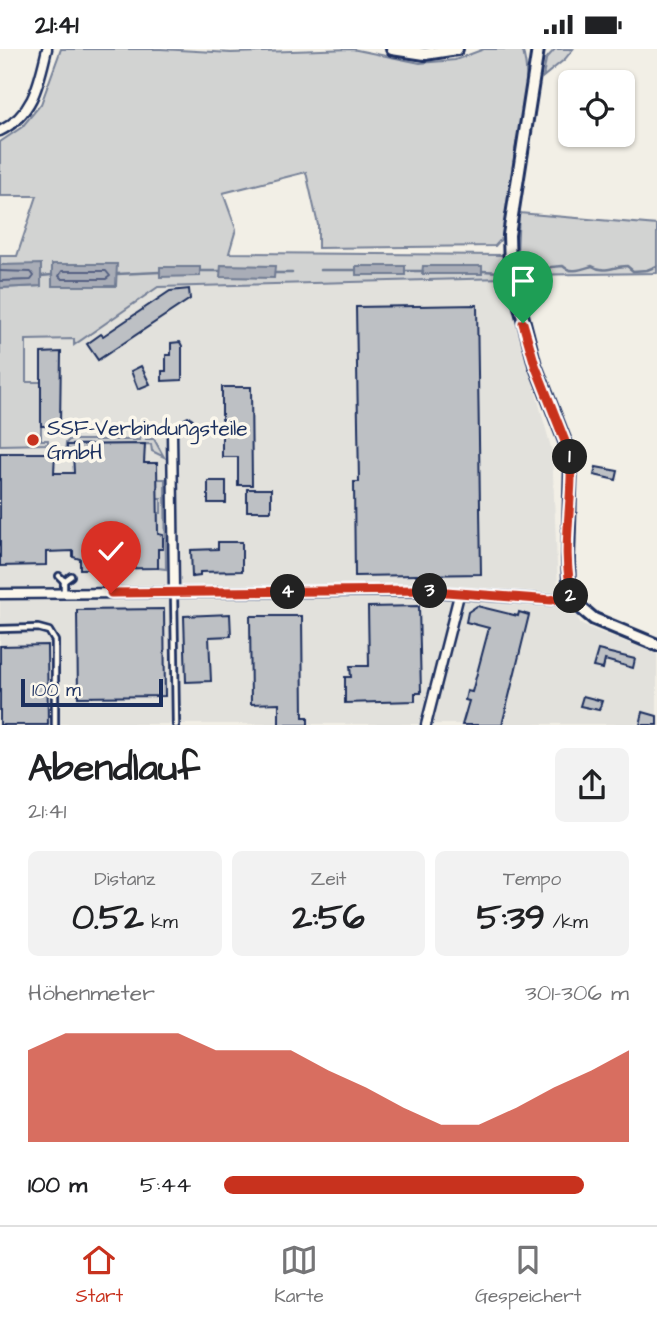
<!DOCTYPE html>
<html lang="de">
<head>
<meta charset="utf-8">
<style>
	:root { --surface:#fff; --page:#f2f2f2; --text:#202124; --muted:#757577; --line:#e0e0e0; --accent:#c8321e }
	body { margin:0; font-family:"Architects Daughter",sans-serif; background:var(--page); color:var(--text); height:100vh; display:flex; flex-direction:column; font-size:26px; white-space:nowrap }
	* { box-sizing:border-box; margin:0 }
	p { font-size:23px; color:var(--muted) }
	.icon { flex:none; width:38px; height:38px; fill:none; stroke:currentColor; stroke-width:2; stroke-linecap:round; stroke-linejoin:round }
	.map { position:relative; height:676px; overflow:hidden }
	.drawer { display:flex; flex-direction:column; background:var(--surface); flex:1 }
	.drawer>* { flex:none }
	.tools { position:absolute; left:558px; top:21px; display:grid; gap:14px }
	.tools a { display:grid; place-items:center; width:77px; height:77px; border-radius:10px; background:var(--surface); box-shadow:0 2px 5px #0004; font-size:35px }
	.scale { position:absolute; left:21px; bottom:18px; width:142px; box-sizing:border-box; padding-left:7px; border:4px solid #1b2f5e; border-top:0; font-size:19px; line-height:24px; white-space:nowrap; color:#1b2f5e; -webkit-text-stroke:5px #fbf7ec; paint-order:stroke }
	.pin { position:absolute; display:grid; place-items:center; width:60px; height:60px; color:#fff; margin:-72px -30px; border-radius:50% 50% 50% 0; rotate:-45deg; box-shadow:0 0 7px #0007 }
	.pin .icon { rotate:45deg }
	.km { position:absolute; width:35px; height:35px; margin:-18px; border-radius:50%; background:#222; color:#fff; font-size:19px; line-height:35px; text-align:center }
	.round { display:grid; place-items:center; flex:none; width:74px; height:74px; border-radius:10px; background:var(--page) }
	.head { display:flex; align-items:center; justify-content:space-between; height:119px; padding:0 28px }
	h1 { font-size:38px; font-weight:700; line-height:52px }
	.metrics { display:grid; grid-template-columns:repeat(3,1fr); gap:10px; height:119px; padding:7px 28px }
	.metrics div { display:grid; align-content:center; border-radius:10px; background:var(--page); text-align:center }
	.metrics b { font-size:35px; font-weight:700 }
	.metrics small { font-size:19px; font-weight:400 }
	.metrics p { font-size:19px }
	.chart { height:196px; padding:14px 28px }
	.chart p { display:flex; justify-content:space-between }
	.chart svg { width:100%; height:126px; margin-top:7px; fill:var(--accent); opacity:.7 }
	ul { padding:0 28px; list-style:none; font-size:23px }
	li { display:grid; grid-template-columns:112px 84px 1fr; align-items:center; height:52px }
	li i { height:18px; border-radius:9px; background:var(--accent) }
	.status { display:flex; justify-content:space-between; align-items:center; height:49px; padding:0 35px; background:var(--surface); direction:ltr }
	.status svg { height:19px; fill:currentColor }
	.dock { display:flex; justify-content:space-around; align-items:center; height:98px; border-top:2px solid var(--line); background:var(--surface); font-size:19px; color:var(--muted) }
	.dock a { display:grid; justify-items:center; gap:4px }
	.dock .on { color:var(--accent) }
	.map>svg:first-child { display:block }
</style>
</head>
<body>
<div class="status"><b>21:41</b><svg viewBox="0 0 49 12"><path d="M0 12V9h3v3zM5 12V6h3v6zM10 12V3h3v9zM15 12V0h3v12zM26 1h20v11H26zM47 4h2v5h-2z"/></svg></div>
<div class="map">
<svg width="657" height="676" viewBox="0 0 657 676">
	<rect width="100%" height="100%" fill="#f2efe6"/>
	<filter id="ink" filterUnits="userSpaceOnUse"><feTurbulence type="fractalNoise" baseFrequency=".0143" numOctaves="2"/><feDisplacementMap in="SourceGraphic" scale="14" xChannelSelector="R" yChannelSelector="G"/><feConvolveMatrix kernelMatrix="1 2 1 2 8 2 1 2 1" color-interpolation-filters="sRGB"/></filter>
	<g filter="url(#ink)">
		<!-- built -->
		<polygon fill="#e2e1dc" points="504,229 552,402 558,539 582,576 657,605 657,675 0,675 0,245 158,238"/>
		<!-- green -->
		<g fill="#d2d3d2" stroke="#768198" stroke-width="2" fill-rule="evenodd">
			<path d="M61,0H161L231,4L352,0L420,14L455,11L484,0H522C532,28 522,63 517,91C512,123 507,155 503,188L495,197L318,199V176L306,123L223,144L236,180L229,204L504,206V229L158,238L74,296V290L26,291V333H41V391H48V395L0,396V239L41,237V216H0V207H17L37,147H0V93L22,78L41,55ZM116,215V236L52,237V215ZM356,217H404L405,226H356Z"/>
			<polygon points="555,0 573,0 565,10 543,28 546,10"/>
			<polygon points="519,164 657,176 657,224 516,226"/>
			<polygon points="140,381 146,381 146,390 154,390 164,408 152,402 151,395 68,396 67,404 65,403 66,394 69,391 140,391"/>
			<polygon points="157,430 165,430 166,520 158,519 157,464 161,464 161,450 157,450"/>
		</g>
		<!-- water -->
		<g fill="#a9adb7" stroke="#707b93" stroke-width="2">
			<polygon points="41,215 41,237 0,239 0,216"/>
			<polygon points="52,215 117,215 116,237 52,237"/>
			<polygon points="221,216 275,217 274,229 220,228"/>
			<rect x="356" y="217" width="49" height="9"/>
			<polygon points="423,217 482,217 482,225 422,225"/>
			<polygon points="160,218 200,218 200,227 160,228"/>
		</g>
		<g fill="none" stroke-linecap="round" stroke-linejoin="round">
			<!-- shore -->
			<g stroke="#546182" stroke-width="2">
				<polyline points="0,222 31,223 34,227 31,231 0,232"/>
				<polygon points="62,222 106,222 110,227 106,230 62,230 59,227"/>
			</g>
			<!-- stream -->
			<g stroke="#707b93" stroke-width="2.5">
				<polyline points="320,221 356,221"/>
				<polyline points="200,222 220,222"/>
				<polyline points="405,222 423,222"/>
				<polyline points="482,222 502,223"/>
				<path d="M519,223L541,224L551,218L563,217C571,225 582,220 592,217C605,225 613,217 627,217L633,222L647,221L657,217"/>
				<polyline points="275,224 292,224"/>
				<polyline points="117,225 160,223"/>
				<polyline points="41,227 52,226"/>
			</g>
		</g>
		<!-- building -->
		<g fill="#bdc0c4" stroke="#1b2f5e" stroke-width="2">
			<polygon points="189,240 190,250 98,311 87,295 101,285 103,287 170,242"/>
			<polygon points="477,256 481,525 355,527 354,433 359,433 356,258"/>
			<polygon points="180,293 182,297 182,331 162,332 162,322 166,322 166,306 171,306 171,294"/>
			<polygon points="61,303 60,377 41,377 41,304"/>
			<polygon points="141,317 150,335 138,340 131,322"/>
			<polygon points="222,338 251,338 252,436 238,436 238,408 222,408"/>
			<polygon points="145,395 144,414 157,414 158,485 163,486 163,500 158,500 158,519 80,520 80,510 73,508 73,502 46,503 46,516 0,517 0,404 55,404 54,424 74,424 73,404 67,404 67,396"/>
			<polygon points="596,418 618,422 616,431 594,426"/>
			<rect x="208" y="432" width="18" height="22"/>
			<rect x="247" y="440" width="24" height="22"/>
			<polygon points="218,493 242,493 242,522 200,523 200,527 192,528 191,501 218,500"/>
			<polygon points="419,557 421,644 415,644 415,652 345,654 345,628 351,628 350,617 369,617 368,558"/>
			<polygon points="477,557 518,567 519,563 529,566 502,676 462,676 469,652 465,651 467,642 472,643 489,579 466,573 468,563"/>
			<polygon points="164,560 165,647 78,648 77,561"/>
			<polygon points="230,565 231,587 209,588 211,632 186,633 184,567"/>
			<polygon points="250,567 302,567 303,668 308,668 308,676 279,676 279,654 251,655"/>
			<polygon points="47,596 48,676 0,676 0,597"/>
			<polygon points="598,601 635,610 633,619 605,611 603,620 593,618"/>
			<polygon points="583,647 602,652 599,661 580,657"/>
			<polygon points="643,663 657,667 657,676 640,676"/>
		</g>
		<g fill="none" stroke-linecap="round" stroke-linejoin="round">
			<defs>
				<g id="lane">
					<polyline points="173,382 189,372"/>
					<polyline points="59,527 64,532"/>
					<polyline points="64,532 71,527"/>
					<polyline points="64,544 64,532"/>
					<polyline points="174,544 176,676"/>
					<polyline points="0,580 38,579 49,582 55,592 55,676"/>
				</g>
				<g id="street">
					<path d="M0,82C34,65 39,33 47,0"/>
					<polyline points="172,382 174,543"/>
					<polyline points="0,545 420,542 551,551 573,546"/>
					<polyline points="426,676 459,546"/>
				</g>
				<g id="secondary">
					<polyline points="392,0 425,5 457,0"/>
					<polyline points="538,0 509,186 510,219 535,316 568,400 571,412 568,510 569,533 573,546 582,560 594,570 657,596"/>
				</g>
			</defs>
			<!-- lane casing -->
			<use href="#lane" stroke="#1b2f5e" stroke-width="10"/>
			<!-- street casing -->
			<use href="#street" stroke="#1b2f5e" stroke-width="13"/>
			<!-- secondary casing -->
			<use href="#secondary" stroke="#1b2f5e" stroke-width="16"/>
			<!-- lane -->
			<use href="#lane" stroke="#fbf7ec" stroke-width="4.5"/>
			<!-- street -->
			<use href="#street" stroke="#fbf7ec" stroke-width="8"/>
			<!-- secondary -->
			<use href="#secondary" stroke="#fbf7ec" stroke-width="10"/>
		</g>
	</g>
	<g fill="none" stroke-linecap="round" stroke-linejoin="round" filter="url(#ink)">
		<defs>
			<path id="route" d="M111,544L420,541L551,551L573,546C560,507 573,454 571,412L568,400L535,316L523,274"/>
		</defs>
		<!-- route casing -->
		<use href="#route" stroke="#fff" stroke-width="14"/>
		<!-- route -->
		<use href="#route" stroke="#c8321e" stroke-width="9"/>
	</g>
	<!-- markers -->
	<circle fill="#c8321e" stroke="#fbf7ec" stroke-width="2.5" cx="33" cy="391" r="7"/>
	<g text-anchor="middle" stroke-width="7" stroke-linejoin="round" paint-order="stroke">
		<!-- poi labels -->
		<g font-size="21" fill="#1b2f5e" stroke="#fbf7ec" text-anchor="start">
			<text x="47" y="386">SSF-Verbindungsteile<tspan x="47" dy="24">GmbH</tspan></text>
		</g>
	</g>
</svg>
<div class="tools">
<a><svg class="icon" aria-label="locate" viewBox="0 0 24 24"><circle cx="12" cy="12" r="6"/><path d="M12 2v4M12 18v4M2 12h4M18 12h4"/></svg></a>
</div>
<div class="scale">100 m</div>
<div class="pin" style="left:523px;top:274px;background:#1e9e55"><svg class="icon" aria-label="arrive" viewBox="0 0 24 24"><path d="M6 21V4h12l-3 4 3 4H6"/></svg></div>
<div class="pin" style="left:111px;top:544px;background:#d93025"><svg class="icon" aria-label="check" viewBox="0 0 24 24"><path d="M5 12l5 5 9-10"/></svg></div>
<b class="km" style="left:570px;top:408px">1</b>
<b class="km" style="left:571px;top:547px">2</b>
<b class="km" style="left:430px;top:542px">3</b>
<b class="km" style="left:288px;top:543px">4</b>
</div>
<section class="drawer">
<div class="head"><div><h1>Abendlauf</h1><p>21:41</p></div><a class="round"><svg class="icon" aria-label="share" viewBox="0 0 24 24"><path d="M12 15V3M7 8l5-5 5 5M5 13v7h14v-7"/></svg></a></div>
<div class="metrics">
<div><p>Distanz</p><b>0.52<small> km</small></b></div>
<div><p>Zeit</p><b>2:56</b></div>
<div><p>Tempo</p><b>5:39<small> /km</small></b></div>
</div>
<div class="chart"><p><span>Höhenmeter</span>301–306 m</p>
<svg viewBox="0 0 160 44" preserveAspectRatio="none"><path d="M0 44V12L10 6L20 6L30 6L40 6L50 12L60 12L70 12L80 19L90 25L100 32L110 38L120 38L130 32L140 25L150 19L160 12V44z"/></svg>
</div>
<ul>
<li><b>100 m</b>5:44<i style="width:89%"></i></li>
</ul>
</section>
<nav class="dock">
<a class="on"><svg class="icon" aria-label="home" viewBox="0 0 24 24"><path d="M3 11l9-7 9 7M6 9v11h12V9"/></svg>Start</a>
<a><svg class="icon" aria-label="map" viewBox="0 0 24 24"><path d="M3 6l6-2 6 2 6-2v14l-6 2-6-2-6 2zM9 4v14M15 6v14"/></svg>Karte</a>
<a><svg class="icon" aria-label="saved" viewBox="0 0 24 24"><path d="M7 4h10v16l-5-4-5 4z"/></svg>Gespeichert</a>
</nav>
</body>
</html>
